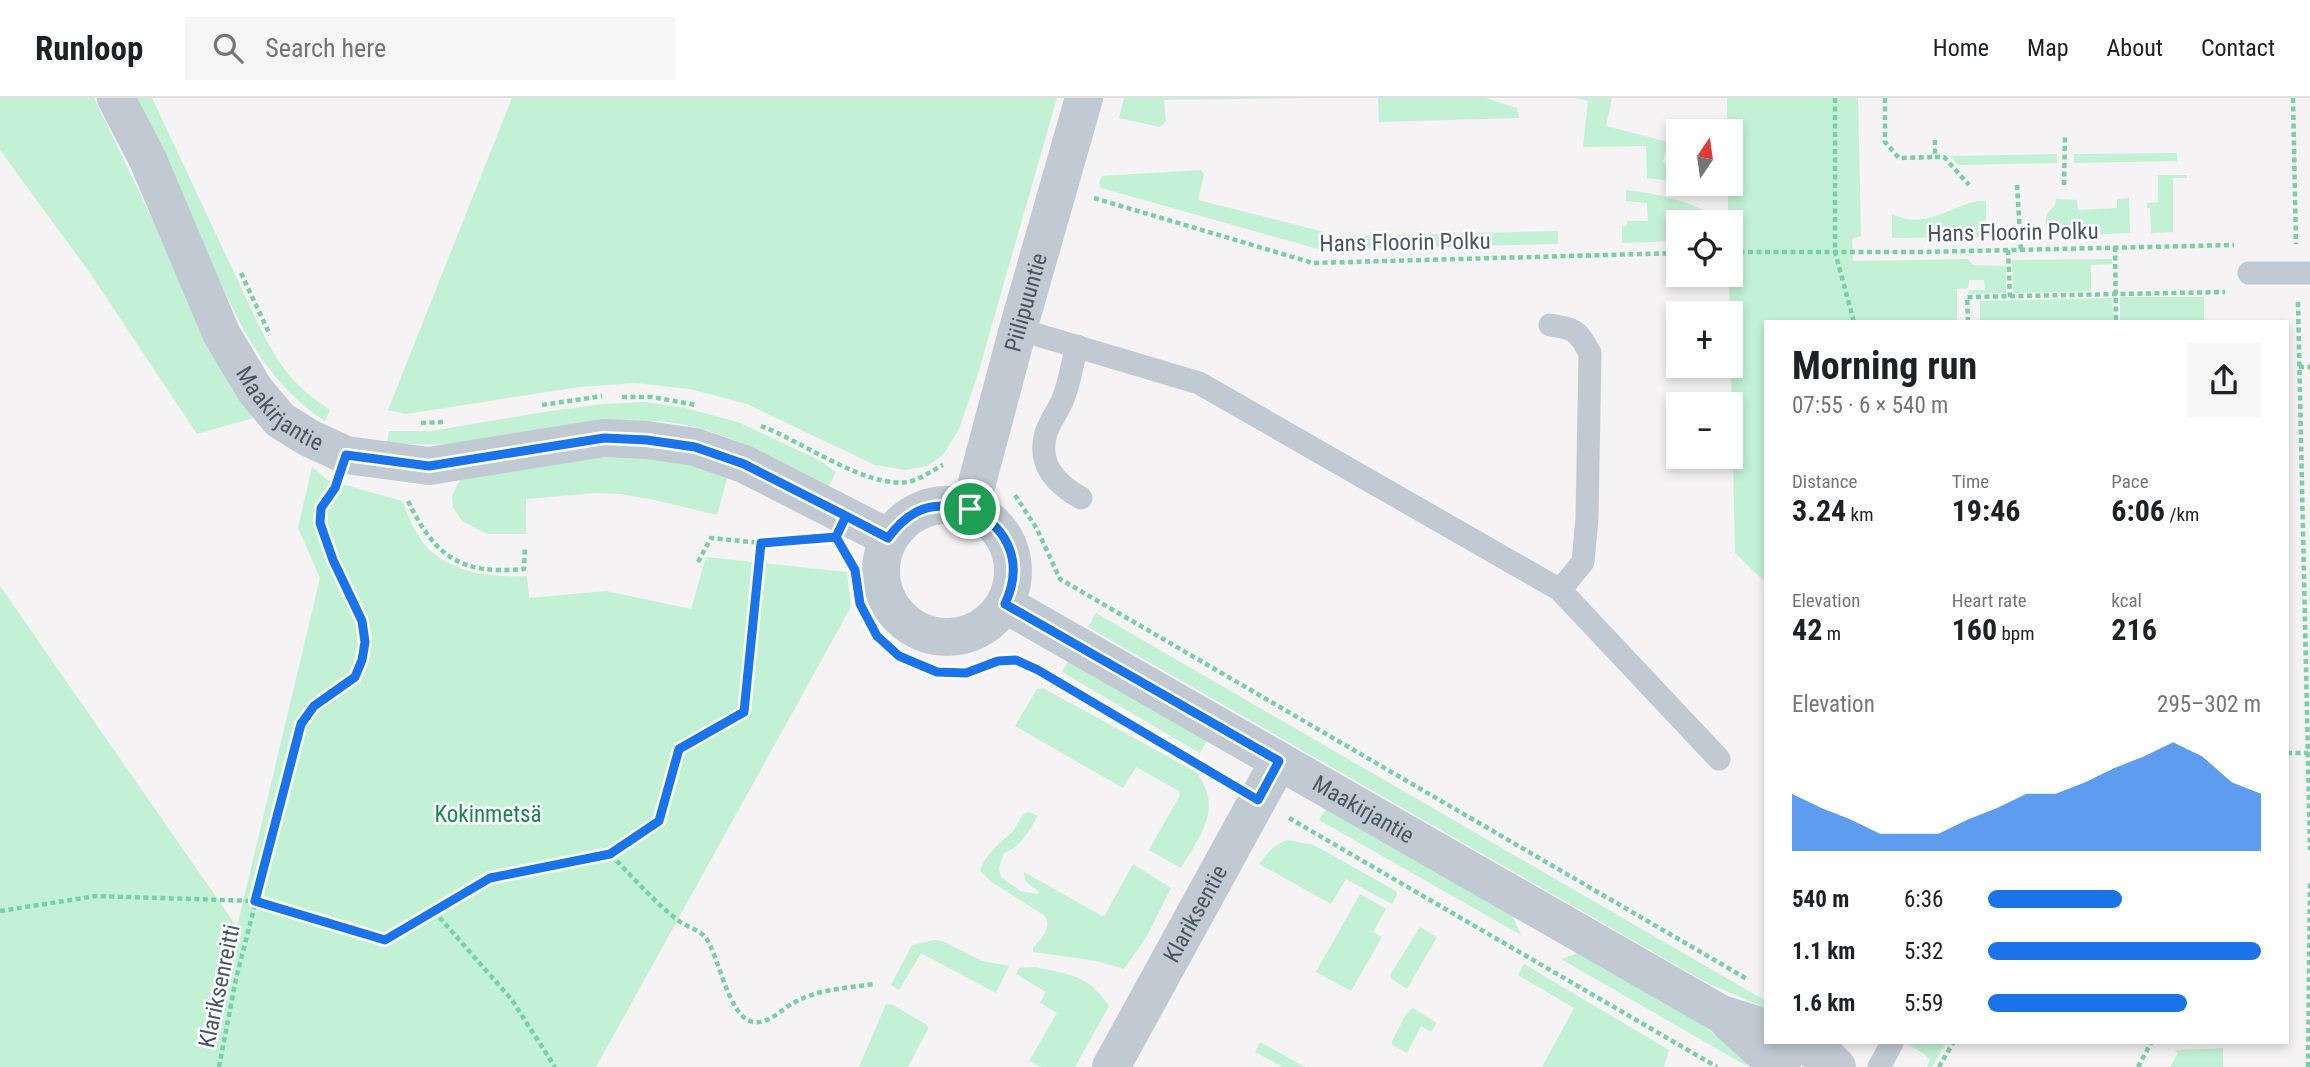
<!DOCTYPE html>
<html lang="en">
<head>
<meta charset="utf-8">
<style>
	:root { --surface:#fff; --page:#f6f6f6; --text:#202124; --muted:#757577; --line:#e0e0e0; --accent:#1a73e8 }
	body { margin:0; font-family:"Roboto Condensed",sans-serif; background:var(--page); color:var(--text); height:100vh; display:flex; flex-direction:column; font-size:26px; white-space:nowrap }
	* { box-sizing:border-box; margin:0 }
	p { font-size:23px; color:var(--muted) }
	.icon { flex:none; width:38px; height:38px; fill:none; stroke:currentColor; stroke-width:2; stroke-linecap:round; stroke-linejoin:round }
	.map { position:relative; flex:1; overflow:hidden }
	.drawer { position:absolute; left:1764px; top:222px; width:525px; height:724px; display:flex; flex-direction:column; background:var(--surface); border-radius:0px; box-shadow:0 4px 10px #0003 }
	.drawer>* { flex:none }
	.needle { width:46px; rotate:13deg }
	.buttons { position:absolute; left:1666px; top:21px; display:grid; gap:14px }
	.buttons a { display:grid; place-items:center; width:77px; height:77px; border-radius:0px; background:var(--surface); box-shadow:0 4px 10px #0003; font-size:35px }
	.pin { position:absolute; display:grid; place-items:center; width:60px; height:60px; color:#fff; margin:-30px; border:4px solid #fff; border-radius:50%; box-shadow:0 2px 7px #0007 }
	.round { display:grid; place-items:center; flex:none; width:74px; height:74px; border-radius:0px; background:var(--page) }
	.summary { display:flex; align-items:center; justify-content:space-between; height:119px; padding:0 28px }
	h1 { font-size:38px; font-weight:700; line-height:52px }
	.stats { display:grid; grid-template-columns:repeat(3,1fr); gap:10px; height:119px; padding:7px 28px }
	.stats div { display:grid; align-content:center }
	.stats b { font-size:30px; font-weight:700 }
	.stats small { font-size:19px; font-weight:400 }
	.stats p { font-size:19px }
	.chart { height:196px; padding:14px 28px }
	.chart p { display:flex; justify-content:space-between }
	.chart svg { width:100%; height:126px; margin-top:7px; fill:var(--accent); opacity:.7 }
	ul { padding:0 28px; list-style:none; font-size:23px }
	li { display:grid; grid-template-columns:112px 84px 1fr; align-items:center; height:52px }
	li i { height:18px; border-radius:9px; background:var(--accent) }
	header { display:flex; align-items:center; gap:42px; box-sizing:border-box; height:98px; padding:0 35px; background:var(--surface); border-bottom:2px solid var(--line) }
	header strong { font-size:33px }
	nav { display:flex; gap:38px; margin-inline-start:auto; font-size:24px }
	.search { width:490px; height:63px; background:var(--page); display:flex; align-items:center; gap:18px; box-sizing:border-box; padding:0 24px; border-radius:0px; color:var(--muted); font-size:26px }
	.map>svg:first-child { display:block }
</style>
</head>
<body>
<header>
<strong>Runloop</strong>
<div class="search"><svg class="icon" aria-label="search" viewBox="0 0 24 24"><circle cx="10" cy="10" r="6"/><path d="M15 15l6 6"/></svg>Search here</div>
<nav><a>Home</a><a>Map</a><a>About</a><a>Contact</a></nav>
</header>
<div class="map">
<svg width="2310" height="969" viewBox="0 0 2310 969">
	<rect width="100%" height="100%" fill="#f5f3f3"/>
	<!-- green -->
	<g fill="#c3f1d5">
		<polygon points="0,0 94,0 226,275 257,319 197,336 90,175 0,52"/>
		<path d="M133,0H152L262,234C283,273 293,287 330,312L325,323C258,280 233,210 200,141C177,94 155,47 133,0Z"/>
		<polygon points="512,0 1057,0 979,272 959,331 943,357 927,368 905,372 875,367 747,306 690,291 635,285 579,289 406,316 388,312"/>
		<polygon points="1124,0 1316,0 1164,2 1166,24 1160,29 1119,20"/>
		<polygon points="1378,0 1486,0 1517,10 1519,20 1379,24"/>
		<polygon points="1577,0 1612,0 1606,28 1668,44 1663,64 1678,69 1678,84 1647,80 1646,48 1583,49 1588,3"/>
		<polygon points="1727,0 1858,0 1861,138 1852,141 1853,163 1968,161 1973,167 2006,168 2006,195 1969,196 1968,192 1985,192 1984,182 1969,182 1968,190 1957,191 1957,224 1766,224 1766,485 1735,455 1729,177 1731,124 1721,124 1728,111 1728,86 1731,86 1731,33 1727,33"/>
		<polygon points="2177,55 2177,63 2074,65 2074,56"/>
		<polygon points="2057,56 2057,65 1958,67 1950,58"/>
		<polygon points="1201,72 1204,76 1198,102 1324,134 1323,139 1338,143 1337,150 1318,151 1101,90 1099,84 1102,78"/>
		<polygon points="2158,77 2187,77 2187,80 2173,80 2173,134 2151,135 2150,110 2147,110 2147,105 2158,104"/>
		<path d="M1626,92C1653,95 1681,101 1705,113L1709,124H1678V143L1622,145V128H1626L1628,123H1648L1647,105L1626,103Z"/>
		<path d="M2129,100L2130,135L2052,138L2047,132C2044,121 2046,115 2055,108L2056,101L2077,102L2078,112L2117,110V101Z"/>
		<path d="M1978,103H1986V139L1892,140V116C1924,132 1947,110 1978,103Z"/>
		<polygon points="1558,133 1558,146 1354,151 1353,138"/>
		<polygon points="2112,161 2112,166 2091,167 2091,193 2013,195 2012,162"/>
		<rect x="2120" y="199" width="84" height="25"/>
		<polygon points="2112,200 2114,224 1980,224 1980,203"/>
		<path d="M645,304L685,310L738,324L821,363L836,374L829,388C774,360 716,325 651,323C631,323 608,328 588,331C521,339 454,352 387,344L389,333H431L550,313L603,306Z"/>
		<polygon points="606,354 671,357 729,374 717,417 655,402 620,396 596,395 526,401 526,436 487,436 462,423 453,409 452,398 460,382"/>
		<path d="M312,369L328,382L402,403C409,420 418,443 433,455C460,477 494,479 527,478L529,500L606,493L691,511L706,459L847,474L851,509L596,969H0V488L237,829L320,480L298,430Z"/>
		<polygon points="1096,515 1766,903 1766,910 1707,885 1088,529"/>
		<polygon points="1070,560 1208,641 1200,655 1062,574"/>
		<path d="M1043,590L1196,674C1224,710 1200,738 1181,770L1149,752L1180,697L1179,693L1136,669L1123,690L1015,628L1037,591Z"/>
		<polygon points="1327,709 1510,813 1521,837 1319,722"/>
		<path d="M1029,714L1038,718C1028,734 1022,748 1004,755L999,770L1001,779L1021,793L1038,796L1039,794L1025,783L1024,774L1102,818L1105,817L1133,766L1171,790L1147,838L1124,871L1097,863L1033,854V850C1041,840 1052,831 1045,818L992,784L980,773C986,756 997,747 1010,736C1015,732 1019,722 1023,716Z"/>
		<path d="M1287,742L1314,747L1396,793L1397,797L1392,806L1346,781L1331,806L1259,766C1268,754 1274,747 1287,742Z"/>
		<polygon points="1360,796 1386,811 1373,834 1382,839 1351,893 1316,874"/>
		<polygon points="1420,829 1437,839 1407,891 1392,881 1390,877"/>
		<polygon points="934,842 942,843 982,863 1009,868 996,895 921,855 899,892 891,887 912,847"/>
		<polygon points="1581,854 1690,917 1748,963 1745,967 1561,861"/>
		<polygon points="1524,866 1669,952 1664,969 1542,969 1574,910 1518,877"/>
		<path d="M1035,869C1071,877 1087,876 1109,908L1075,969H1041L1029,963L1057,915L1040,905L1046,894L1016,876L1019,870Z"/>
		<polygon points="886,906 893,907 927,927 928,931 908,969 859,969"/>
		<polygon points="1413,910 1437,925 1431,934 1421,928 1407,955 1392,947 1392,943 1406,916"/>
		<polygon points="1260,944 1305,969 1283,969 1255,954"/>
		<polygon points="1905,945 1946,945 1932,969 1927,969 1930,962 1923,955"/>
		<polygon points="2223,950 2223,969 2170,969 2178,955 2174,952"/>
	</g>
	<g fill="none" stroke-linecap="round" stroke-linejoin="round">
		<!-- path -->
		<g stroke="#7ad0a6" stroke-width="4.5" stroke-dasharray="5 3.5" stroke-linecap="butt">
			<polyline points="1835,0 1835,154 1854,224"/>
			<polyline points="1885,0 1885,44 1899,60 1935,59"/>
			<polyline points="2293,0 2296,146"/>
			<polyline points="1935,42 1935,59 1944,59 1969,87"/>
			<polyline points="2017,87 2021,152"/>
			<polyline points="2064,87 2065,39"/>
			<polyline points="1094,100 1313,165 1678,155"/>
			<polyline points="2115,149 2116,224"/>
			<polyline points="2008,152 2010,199"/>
			<polyline points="1731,154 1923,154 2234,147"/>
			<polyline points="241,175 270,237"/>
			<polyline points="2298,204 2310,752"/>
			<polyline points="1968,224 1967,199 2225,194"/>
			<polyline points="2299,269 2310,269"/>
			<polyline points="622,299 652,299 696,307"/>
			<polyline points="542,307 602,298"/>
			<polyline points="421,325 443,324"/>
			<path d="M761,328C802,343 865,390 908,384C919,382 933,372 943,367"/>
			<polyline points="1015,397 1037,431 1060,481 1747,881"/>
			<path d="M408,403C435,459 461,477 524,471L525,449"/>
			<polyline points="698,464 711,440 761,445 805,442"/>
			<path d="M852,466C858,477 856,491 859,503C862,514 870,529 876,538C895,562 934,577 964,575C994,572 997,554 1032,569"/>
			<polyline points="1120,620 1224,682"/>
			<polyline points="2287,655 2308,655"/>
			<polyline points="1289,720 1717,969"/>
			<polyline points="610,756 659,723 679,651 743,614 761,445"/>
			<path d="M0,813L96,798L255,803L385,842L490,780L610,756C630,776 657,807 679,823C687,829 700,832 706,840C719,859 728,915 750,923C765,929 781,912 793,905C818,891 847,890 875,886"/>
			<polyline points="434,813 512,902 555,969"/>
			<polyline points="219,969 236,881 301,626 314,608 355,579 362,562 365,544 362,523 333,462 320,425 321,409 333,393"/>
			<polyline points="1939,969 1953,945"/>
			<polyline points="2138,969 2151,945"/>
			<polyline points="2308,969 2310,783"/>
		</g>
		<!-- lane -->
		<g stroke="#c1cad2" stroke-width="23">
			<polyline points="2249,175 2310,175"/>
			<path d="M1550,227C1576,231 1577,232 1590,255L1587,420L1583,464L1560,492"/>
			<polyline points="1018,231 1199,285 1560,492 1719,661"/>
			<path d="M1077,248C1072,265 1070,285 1063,301C1058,313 1050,323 1046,335C1037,366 1056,386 1081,400"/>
			<polyline points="1879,969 1892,945"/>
		</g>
		<!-- street -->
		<g stroke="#c1cad2" stroke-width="38">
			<path id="s1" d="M116,0L148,62L222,237L255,292L280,322L309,340L346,357L429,368L604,340L647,342L695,349L744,366L889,440"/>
			<circle cx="947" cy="473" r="66"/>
			<path id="s2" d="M970,411L1018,231L1084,0"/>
			<path id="s3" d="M1005,506L1721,916L1766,930"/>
			<polyline points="1728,923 1772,963 1782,969"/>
			<polyline points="1801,945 1828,960 1837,969"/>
			<path id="s4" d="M1111,969L1279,663"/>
		</g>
	</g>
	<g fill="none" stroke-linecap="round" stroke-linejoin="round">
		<defs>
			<path id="route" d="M970,411C933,403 911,409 888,440L846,418L836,439L761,445L744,614L679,651L659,723L610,756L490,780L385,842L255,803L301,626L314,608L355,579L362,562L365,544L362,523L333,462L320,425L321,410L335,390L346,357L429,368L604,340L647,342L695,349L744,366L846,418L836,439L855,472L860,506L877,538L899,558L937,574L966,575L998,563L1016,562L1038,572L1258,702L1279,663L1005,506C1024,465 1009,430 970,411"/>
		</defs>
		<!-- route casing -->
		<use href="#route" stroke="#fff" stroke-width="14"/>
		<!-- route -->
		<use href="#route" stroke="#1a73e8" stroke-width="9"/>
	</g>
	<g text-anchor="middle" stroke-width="5" stroke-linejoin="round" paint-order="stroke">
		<!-- street labels -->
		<g font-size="23" fill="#4a5661" stroke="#fff">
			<text transform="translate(2013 134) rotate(-1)" y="8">Hans Floorin Polku</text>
			<text transform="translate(1405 144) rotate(-1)" y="8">Hans Floorin Polku</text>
			<text dy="8" stroke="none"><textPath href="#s2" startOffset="214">Piilipuuntie</textPath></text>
			<text dy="8" stroke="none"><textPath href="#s1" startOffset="355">Maakirjantie</textPath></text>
			<text dy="8" stroke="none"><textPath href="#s3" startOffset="413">Maakirjantie</textPath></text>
			<text dy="8" stroke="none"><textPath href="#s4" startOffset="175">Klariksentie</textPath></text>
			<text transform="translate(219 888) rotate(-78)" y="8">Klariksenreitti</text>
		</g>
		<!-- park labels -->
		<g font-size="23" fill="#17864f" stroke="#fff">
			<text x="488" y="724">Kokinmetsä</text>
		</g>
	</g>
</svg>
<div class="buttons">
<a><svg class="needle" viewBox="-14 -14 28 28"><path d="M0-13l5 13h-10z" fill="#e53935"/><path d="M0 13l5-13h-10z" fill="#757577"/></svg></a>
<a><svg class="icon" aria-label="locate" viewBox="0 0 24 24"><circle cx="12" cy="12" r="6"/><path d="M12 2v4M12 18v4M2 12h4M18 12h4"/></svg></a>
<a>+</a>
<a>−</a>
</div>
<div class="pin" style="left:970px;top:411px;background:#1e9e55"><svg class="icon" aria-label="arrive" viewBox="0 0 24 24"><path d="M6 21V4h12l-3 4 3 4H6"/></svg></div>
<section class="drawer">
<div class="summary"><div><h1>Morning run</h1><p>07:55 · 6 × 540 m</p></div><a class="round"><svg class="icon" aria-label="share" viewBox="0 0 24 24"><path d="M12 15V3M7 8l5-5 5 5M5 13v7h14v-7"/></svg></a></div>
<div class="stats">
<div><p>Distance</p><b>3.24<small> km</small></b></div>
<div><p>Time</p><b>19:46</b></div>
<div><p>Pace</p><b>6:06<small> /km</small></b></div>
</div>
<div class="stats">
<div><p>Elevation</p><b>42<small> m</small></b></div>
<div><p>Heart rate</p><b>160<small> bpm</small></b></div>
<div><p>kcal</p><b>216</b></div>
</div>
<div class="chart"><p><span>Elevation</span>295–302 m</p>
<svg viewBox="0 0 160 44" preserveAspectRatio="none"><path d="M0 44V24L10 29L20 33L30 38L40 38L50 38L60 33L70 29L80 24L90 24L100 20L110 15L120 11L130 6L140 11L150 20L160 24V44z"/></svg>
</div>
<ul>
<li><b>540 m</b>6:36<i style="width:49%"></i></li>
<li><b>1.1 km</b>5:32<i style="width:100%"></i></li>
<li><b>1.6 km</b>5:59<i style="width:73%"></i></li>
</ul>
</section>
</div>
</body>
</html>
